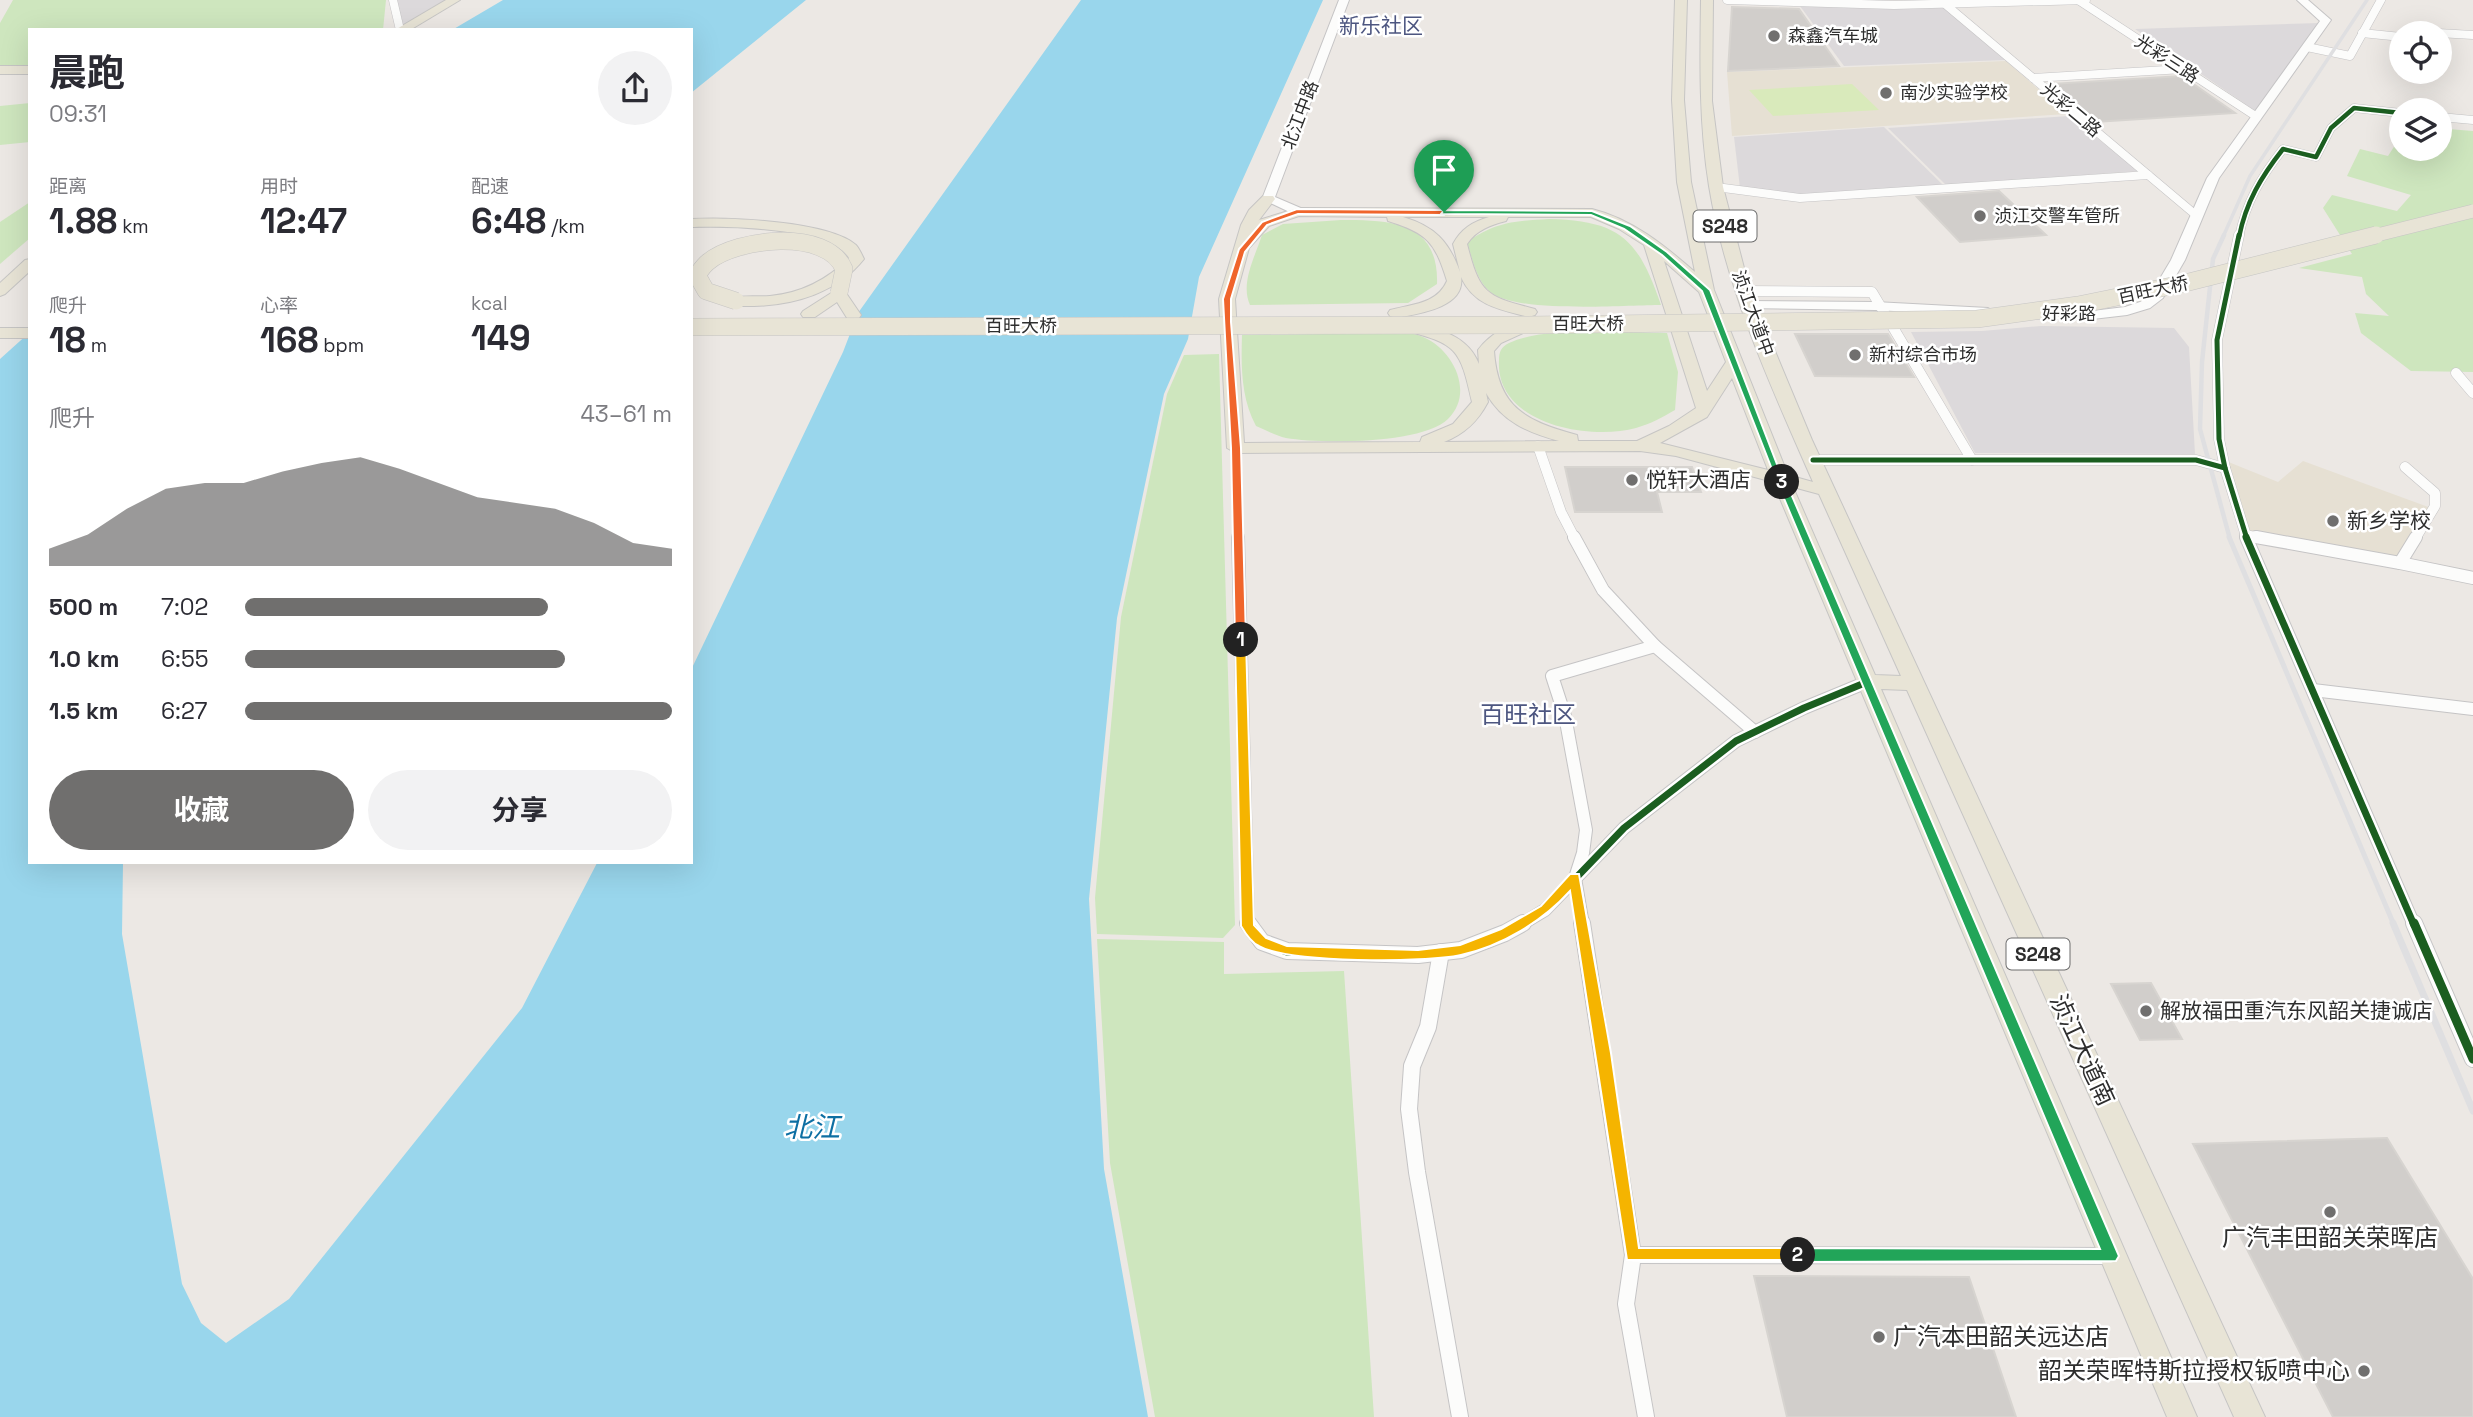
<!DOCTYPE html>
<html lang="zh">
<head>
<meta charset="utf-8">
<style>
	:root { --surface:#fff; --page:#f2f2f3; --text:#2b2b33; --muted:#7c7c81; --accent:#706f6e }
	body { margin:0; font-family:"Space Grotesk","Noto Sans SC",sans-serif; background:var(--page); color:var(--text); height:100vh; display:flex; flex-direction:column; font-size:26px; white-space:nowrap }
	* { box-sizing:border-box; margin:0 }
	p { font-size:23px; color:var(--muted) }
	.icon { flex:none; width:38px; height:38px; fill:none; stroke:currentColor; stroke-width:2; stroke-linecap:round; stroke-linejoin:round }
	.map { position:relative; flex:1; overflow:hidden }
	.side { position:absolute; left:28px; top:28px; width:665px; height:836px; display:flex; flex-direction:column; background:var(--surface); border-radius:0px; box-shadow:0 7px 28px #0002 }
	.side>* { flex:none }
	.fabs { position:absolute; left:2389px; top:21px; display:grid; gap:14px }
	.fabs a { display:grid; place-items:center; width:63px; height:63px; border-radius:50%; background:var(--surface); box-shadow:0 7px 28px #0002; font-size:35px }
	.pin { position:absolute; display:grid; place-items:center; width:60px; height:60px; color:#fff; margin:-72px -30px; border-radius:50% 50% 50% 0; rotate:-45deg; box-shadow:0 0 7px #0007 }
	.pin .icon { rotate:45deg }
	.km { position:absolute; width:35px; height:35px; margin:-18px; border-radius:50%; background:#222; color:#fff; font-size:19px; line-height:35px; text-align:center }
	.round { display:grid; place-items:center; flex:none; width:74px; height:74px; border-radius:37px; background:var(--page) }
	.overview { display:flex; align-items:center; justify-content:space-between; height:119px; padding:0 21px }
	h1 { font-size:38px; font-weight:700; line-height:52px }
	.figures { display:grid; grid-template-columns:repeat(3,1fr); gap:10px; height:119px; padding:7px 21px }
	.figures div { display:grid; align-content:center }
	.figures b { font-size:35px; font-weight:700 }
	.figures small { font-size:19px; font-weight:400 }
	.figures p { font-size:19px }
	.chart { height:196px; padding:14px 21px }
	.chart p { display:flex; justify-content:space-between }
	.chart svg { width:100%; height:126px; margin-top:7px; fill:var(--accent); opacity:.7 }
	.action { display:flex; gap:14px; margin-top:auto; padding:14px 21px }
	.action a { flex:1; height:80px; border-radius:42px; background:var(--accent); color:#fff; font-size:28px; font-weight:700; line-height:80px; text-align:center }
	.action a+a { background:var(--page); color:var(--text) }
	ul { padding:0 21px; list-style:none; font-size:23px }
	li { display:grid; grid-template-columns:112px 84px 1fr; align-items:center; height:52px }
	li i { height:18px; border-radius:9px; background:var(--accent) }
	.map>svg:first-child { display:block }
</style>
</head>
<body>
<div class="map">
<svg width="2473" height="1417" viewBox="0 0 2473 1417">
	<rect width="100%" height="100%" fill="#ece8e4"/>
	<!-- industrial -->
	<g fill="#dcd9db">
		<polygon points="395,0 447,0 402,26"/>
		<polygon points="1800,6 1943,7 2005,60 1844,66"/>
		<polygon points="2319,23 2257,112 2135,29"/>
		<polygon points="2069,116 2139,171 1946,185 1888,128"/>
		<polygon points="1884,127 1943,185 1799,195 1740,188 1734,137"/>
		<polygon points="2041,326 2174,328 2189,347 2195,454 1975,453 1911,332 1982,331"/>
	</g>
	<!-- education -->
	<g fill="#e6e0d3">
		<polygon points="2006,61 2067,114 1732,136 1727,72"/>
		<polygon points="2226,461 2278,482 2303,461 2431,508 2397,561 2248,534"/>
	</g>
	<!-- green -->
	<g fill="#cee6be">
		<polygon points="13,0 386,0 383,30 30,30 30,65 0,66 0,23"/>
		<polygon points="30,103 30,142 0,145 0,106"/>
		<polygon points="2440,119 2448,129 2473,131 2473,372 2411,371 2361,333 2355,313 2389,316 2366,294 2362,277 2299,268 2352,254 2323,208 2332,195 2397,211 2411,195 2347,176 2360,149 2388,156 2401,136 2401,149 2440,149"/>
		<polygon points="30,202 30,238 0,264 0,222"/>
		<path d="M1549,219C1620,221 1638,238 1661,305C1626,305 1513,314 1489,291C1476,279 1472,258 1467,242C1496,222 1515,221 1549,219Z"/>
		<path d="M1341,220C1390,220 1439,221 1437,284L1408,303L1250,305C1240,283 1255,257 1262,235L1283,224Z"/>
		<path d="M1397,333C1406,333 1415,333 1423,337C1453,349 1475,393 1448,419C1423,444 1321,444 1286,438C1276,436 1266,430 1256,426C1241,398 1241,367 1242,335Z"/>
		<path d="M1667,333L1678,372L1675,410C1663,417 1650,424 1636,428C1589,441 1495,424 1499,360C1499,352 1501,347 1509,343C1543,326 1626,333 1667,333Z"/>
		<polygon points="1219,354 1235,925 1223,938 1097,934 1095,898 1121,617 1167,394 1184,355"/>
		<polygon points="1097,939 1224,942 1224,974 1344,971 1374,1417 1155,1417 1110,1163"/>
	</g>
	<!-- pitch -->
	<polygon fill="#d9eabb" points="1852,84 1879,110 1773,116 1749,90"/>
	<!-- water -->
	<g fill="#99d6ec">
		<polygon points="503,0 806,0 691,93 691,30 452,30"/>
		<polygon points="1081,0 1323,0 1199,277 1188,339 1164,394 1117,618 1089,899 1104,1169 1148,1417 0,1417 0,359 30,332 30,863 123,863 122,934 182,1284 201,1323 226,1343 289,1299 522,1008 597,863 691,863 691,670 843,352 858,313"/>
	</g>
	<!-- building -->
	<g fill="#d1cecb" stroke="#d7d4d0" stroke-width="2">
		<polygon points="1732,7 1799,9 1839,66 1728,71"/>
		<polygon points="2182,76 2235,113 2095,122 2050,84"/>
		<polygon points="1999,191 2046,235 1960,242 1917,197"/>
		<polygon points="1795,334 1888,334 1914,377 1815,376"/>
		<polygon points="1565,467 1692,467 1701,492 1657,492 1662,512 1575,512"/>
		<polygon points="2151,983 2182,1039 2140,1040 2111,984"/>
		<polygon points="2387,1138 2473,1279 2473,1417 2333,1417 2193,1144"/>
		<polygon points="1754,1276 1969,1277 2016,1417 1787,1417"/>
	</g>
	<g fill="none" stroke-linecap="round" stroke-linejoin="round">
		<defs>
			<g id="street-far3">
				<polyline points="393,0 400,30"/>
				<polyline points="1727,0 1894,5 2086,0"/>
				<polyline points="2078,0 2257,117"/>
				<polyline points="1945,4 2197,216"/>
				<polyline points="2362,33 2401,37"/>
				<polyline points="2438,33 2473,35"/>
				<polyline points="2307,47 2350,56 2381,0"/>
				<polyline points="2033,78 2183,69"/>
				<polyline points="2440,117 2473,120"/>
				<polyline points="1716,187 1800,198 2148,175"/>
				<path d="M2239,237C2246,202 2261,177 2283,149L2316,157L2331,128L2354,108L2401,113"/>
			</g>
			<g id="street-far2">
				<polyline points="1742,291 1872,292 1972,460"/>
				<polyline points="2456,373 2473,393"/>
				<polyline points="1538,446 1561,512 1575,539"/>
				<polyline points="1236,448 1238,539"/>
				<polyline points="1813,460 2196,460 2225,468 2247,539"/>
				<polyline points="2405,467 2435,493 2435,506 2415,539"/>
				<polyline points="2225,468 2219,439 2217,340 2239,235"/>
				<polyline points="2245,535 2265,539"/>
			</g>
			<g id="street-far1">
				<polyline points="1238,537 1248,925"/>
				<polyline points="1574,537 1603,590 1655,646 1755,732"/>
				<polyline points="2246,537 2414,925"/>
				<polyline points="2256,537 2400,563 2416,537"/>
				<polyline points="2400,563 2473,578"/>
				<polyline points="2313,690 2473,709"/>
				<polyline points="1520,925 1545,910 1624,828 1736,741 1804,708 1867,682"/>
				<polyline points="1583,925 1575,878 1583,853 1586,830 1565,716 1552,676 1655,646"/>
			</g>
			<g id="street">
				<polyline points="1248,923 1262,942 1287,951 1418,955 1461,950 1505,933 1523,923"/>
				<polyline points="1582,923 1633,1255 1626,1304 1646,1417"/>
				<polyline points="2414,923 2473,1059"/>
				<polyline points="1441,952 1428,1027 1412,1066 1409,1109 1417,1172 1460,1417"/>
				<polyline points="1633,1255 2111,1256"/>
			</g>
			<g id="secondary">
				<polygon points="1339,0 1349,0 1275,197 1303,209 1305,212 1298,216 1262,199"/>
				<polygon points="2297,0 2308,0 2331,20 2219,178 2185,260 2163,298 2150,308 2127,315 2084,320 2030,318 2028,315 2030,312 2035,311 2084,312 2125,307 2140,302 2152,292 2171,260 2207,178 2320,21"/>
				<polygon points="1747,301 1875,302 1988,308 1995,312 1988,316 1875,310 1742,308 1740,305"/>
			</g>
			<g id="primary">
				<polygon points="446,0 460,0 410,30 395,30"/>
				<path d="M1675,0H1687L1684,100L1691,182L1714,290L1788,475L1813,482C1771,387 1726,289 1709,186C1699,124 1700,62 1701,0H1713L1712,101L1723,187L1750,291L1812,440L2265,1417H2234L1907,690L1881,689L2197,1417H2167L1773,482L1676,456L1640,451L1236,453L1227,448L1219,299L1241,225L1249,210L1263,196H1273L1275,199L1256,224L1259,220L1298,208L1592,209C1632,219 1664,245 1695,272L1677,182L1672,100ZM1299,216L1387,217L1388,221C1427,233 1435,242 1447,281C1437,304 1412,304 1390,310L1388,313L1390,316L1396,318C1417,314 1466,308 1461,277C1474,306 1501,310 1529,317L1535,315L1537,312L1535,309C1485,296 1480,294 1467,244C1476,230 1491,225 1506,221L1508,217H1591L1619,229L1644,245L1696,408L1669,426L1637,441H1578L1577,435C1526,421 1498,408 1494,351L1501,343L1534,328L1536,325L1534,322C1515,317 1488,336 1478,350L1479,364C1467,334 1438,329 1409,322L1403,324L1401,327L1403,330C1457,344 1460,348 1472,402L1453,424L1422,437L1420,442L1244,443L1235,299L1249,248L1269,226ZM1403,217H1489C1472,222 1461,229 1453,244L1460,272C1449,241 1434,226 1403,217ZM1664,261L1699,292L1726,362L1707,391ZM1732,378L1768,470L1660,443L1707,417ZM1486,393C1502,422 1529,433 1559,441L1444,442C1465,434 1478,421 1488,402ZM1793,487L1819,494L1901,676L1875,675Z"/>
				<rect x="0" y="66" width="30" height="8"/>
				<path d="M691,219C727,217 829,221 856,245C859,248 862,255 864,259C838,292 795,305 754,306C745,306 735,307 728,301L731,298C743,295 757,297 770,296C801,293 827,280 849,258C831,227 725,226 691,227Z"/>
				<polygon points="30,259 30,271 5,294 0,296 0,283 25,260"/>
				<polygon points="839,288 844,290 861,315 859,318 847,318 837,302 815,317 803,317 801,314 803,311"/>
				<rect x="0" y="328" width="30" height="10"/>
			</g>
		</defs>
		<!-- street-far3 casing -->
		<use href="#street-far3" stroke="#c5c4c5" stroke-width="9"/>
		<!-- street-far2 casing -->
		<use href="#street-far2" stroke="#c5c4c5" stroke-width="11"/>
		<!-- street-far1 casing -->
		<use href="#street-far1" stroke="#c5c4c5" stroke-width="14"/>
		<!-- street casing -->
		<use href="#street" stroke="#c5c4c5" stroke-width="18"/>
		<!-- secondary casing -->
		<use href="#secondary" stroke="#c5c4c5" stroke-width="2"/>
		<!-- primary casing -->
		<use href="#primary" stroke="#c6c5c4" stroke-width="2"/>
		<!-- street-far3 -->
		<use href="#street-far3" stroke="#fcfcfb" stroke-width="8"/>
		<!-- street-far2 -->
		<use href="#street-far2" stroke="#fcfcfb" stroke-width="10"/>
		<!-- street-far1 -->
		<use href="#street-far1" stroke="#fcfcfb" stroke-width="12"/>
		<!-- street -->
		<use href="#street" stroke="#fcfcfb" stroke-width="16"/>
		<!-- secondary -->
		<use href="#secondary" fill="#fcfcfb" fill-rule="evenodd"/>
		<!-- primary -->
		<use href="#primary" fill="#e8e4d6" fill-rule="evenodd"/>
		<!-- rail-far3 -->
		<polyline stroke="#dfdfe1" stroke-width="3.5" points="2223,237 2250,176 2367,0"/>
		<!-- rail-far2 -->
		<polyline stroke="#dfdfe1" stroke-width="4.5" points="2224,235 2213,259 2202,362 2200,429 2230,539"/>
		<!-- rail-far1 -->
		<polyline stroke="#dfdfe1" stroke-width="5" points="2229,537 2394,925"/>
		<!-- rail -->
		<polyline stroke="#dfdfe1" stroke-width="7" points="2393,923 2473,1111"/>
		<defs>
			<polyline id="primary-bridge-far1" points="2369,237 2473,211"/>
			<g id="primary-bridge">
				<path d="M736,301L706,291L697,275C700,271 704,265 708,262C737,238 827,228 844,269L839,293"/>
				<polyline points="691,327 1528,325 1977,319 2078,305 2181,284 2376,235"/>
			</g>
		</defs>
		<!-- primary-bridge-far1 casing -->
		<use href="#primary-bridge-far1" stroke="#c6c5c4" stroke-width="14" stroke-linecap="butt"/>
		<!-- primary-bridge casing -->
		<use href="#primary-bridge" stroke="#c6c5c4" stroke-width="18" stroke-linecap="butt"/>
		<!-- primary-bridge-far1 -->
		<use href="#primary-bridge-far1" stroke="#e8e4d6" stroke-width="13"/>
		<!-- primary-bridge -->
		<use href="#primary-bridge" stroke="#e8e4d6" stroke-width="17"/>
		<defs>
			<path id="cycleway-far3" d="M2239,237C2246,202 2261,177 2283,149L2316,157L2331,128L2354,108L2401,113"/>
			<g id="cycleway-far2">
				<polyline points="1236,448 1238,539"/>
				<polyline points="1813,460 2196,460 2225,468 2247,539"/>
				<polyline points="2225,468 2219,439 2217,340 2239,235"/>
			</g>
			<g id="cycleway-far1">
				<polyline points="1238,537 1248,925"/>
				<polyline points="2246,537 2414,925"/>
				<polyline points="1520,925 1545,910 1624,828 1736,741 1804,708 1867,682"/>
			</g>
			<g id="cycleway">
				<polyline points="1248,923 1262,942 1287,951 1418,955 1461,950 1505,933 1523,923"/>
				<polyline points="2414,923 2473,1059"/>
				<polyline points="1633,1255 2111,1256"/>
			</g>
		</defs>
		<!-- cycleway-far3 casing -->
		<use href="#cycleway-far3" stroke="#fff" stroke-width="7"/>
		<!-- cycleway-far2 casing -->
		<use href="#cycleway-far2" stroke="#fff" stroke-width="9"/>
		<!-- cycleway-far1 casing -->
		<use href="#cycleway-far1" stroke="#fff" stroke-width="11"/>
		<!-- cycleway casing -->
		<use href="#cycleway" stroke="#fff" stroke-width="13"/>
		<!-- cycleway-far3 -->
		<use href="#cycleway-far3" stroke="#1b5e20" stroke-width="4.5"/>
		<!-- cycleway-far2 -->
		<use href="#cycleway-far2" stroke="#1b5e20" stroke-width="5"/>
		<!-- cycleway-far1 -->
		<use href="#cycleway-far1" stroke="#1b5e20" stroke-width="7"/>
		<!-- cycleway -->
		<use href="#cycleway" stroke="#1b5e20" stroke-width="9"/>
	</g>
	<!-- split-1 -->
	<polygon fill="#f0652b" stroke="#fff" stroke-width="2" points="1297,209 1444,210 1447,212 1444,215 1298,214 1267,225 1245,252 1231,299 1231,322 1241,448 1246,640 1241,644 1235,640 1231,448 1223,299 1239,249 1262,222"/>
	<!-- split-2 -->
	<path fill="#f5b400" stroke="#fff" stroke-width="2" d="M1241,637L1246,640L1254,925L1266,938L1287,946L1418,950L1460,945L1501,929L1541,906L1570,874H1579L1611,1053L1639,1248H1798L1803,1250L1805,1255L1803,1260H1627L1570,891C1543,921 1502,946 1461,955C1425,963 1289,963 1259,946C1252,943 1245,933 1241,926L1235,640Z"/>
	<!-- split-3 -->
	<polygon fill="#22a559" stroke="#fff" stroke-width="2" points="1778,480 1786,482 2119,1256 2116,1261 1798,1262 1792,1260 1790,1255 1792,1250 1798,1248 2100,1249 1777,482"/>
	<!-- split-4 -->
	<polygon fill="#22a559" stroke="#fff" stroke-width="2" points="1444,210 1592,211 1630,226 1667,252 1710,290 1785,485 1777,482 1702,291 1662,255 1624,229 1591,215 1441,214"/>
	<!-- markers -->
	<g fill="#706f6e" stroke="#fff" stroke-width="2.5">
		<circle cx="1774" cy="36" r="7"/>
		<circle cx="1886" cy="93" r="7"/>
		<circle cx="1980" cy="216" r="7"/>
		<circle cx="1855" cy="355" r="7"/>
		<circle cx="1632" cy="480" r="7"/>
		<circle cx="2333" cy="521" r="7"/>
		<circle cx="2146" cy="1011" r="7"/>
		<circle cx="2330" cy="1212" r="7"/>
		<circle cx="1879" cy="1337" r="7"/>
		<circle cx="2364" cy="1371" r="7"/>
	</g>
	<g text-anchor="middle" stroke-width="5" stroke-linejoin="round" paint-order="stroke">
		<!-- far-poi labels -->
		<g font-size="18" fill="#2e2e2e" stroke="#fff" text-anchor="start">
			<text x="1788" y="42">森鑫汽车城</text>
			<text x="1900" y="99">南沙实验学校</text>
			<text x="1994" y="222">浈江交警车管所</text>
			<text x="1869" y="361">新村综合市场</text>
		</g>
		<!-- far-street labels -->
		<g font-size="18" fill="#2e2e2e" stroke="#fff">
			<text transform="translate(2167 59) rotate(33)" y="6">光彩三路</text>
			<text transform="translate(2071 110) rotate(40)" y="6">光彩二路</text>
			<text transform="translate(1300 115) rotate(-69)" y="6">北江中路</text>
			<text transform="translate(2153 290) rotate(-12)" y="6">百旺大桥</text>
			<text transform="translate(1753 313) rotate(70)" y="6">浈江大道中</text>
			<text x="2069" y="320">好彩路</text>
			<text x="1588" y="330">百旺大桥</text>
			<text x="1021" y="332">百旺大桥</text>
		</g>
		<!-- shield labels -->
		<g fill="#fff" stroke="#6d6d6d" stroke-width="2">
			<rect x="1693.5" y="210.5" width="63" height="31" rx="5"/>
			<rect x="2006.5" y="938.5" width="63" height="31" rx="5"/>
		</g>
		<g font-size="19" font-weight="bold" fill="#2e2e2e">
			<text x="1725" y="233">S248</text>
			<text x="2038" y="961">S248</text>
		</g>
		<!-- far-quarter labels -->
		<g font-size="21" fill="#4d5680" stroke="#fff">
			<text x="1381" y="33">新乐社区</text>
		</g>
		<!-- poi labels -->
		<g font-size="21" fill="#2e2e2e" stroke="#fff" text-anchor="start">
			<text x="1646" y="487">悦轩大酒店</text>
			<text x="2347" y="528">新乡学校</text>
			<text x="2160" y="1018">解放福田重汽东风韶关捷诚店</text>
		</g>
		<!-- quarter labels -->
		<g font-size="24" fill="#4d5680" stroke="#fff">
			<text x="1528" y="723">百旺社区</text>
		</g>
		<!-- near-street labels -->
		<g font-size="24" fill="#2e2e2e" stroke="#fff">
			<text transform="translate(2082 1050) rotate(65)" y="8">浈江大道南</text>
		</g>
		<!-- near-poi labels -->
		<g font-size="24" fill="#2e2e2e" stroke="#fff">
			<text x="2330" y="1246">广汽丰田韶关荣晖店</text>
			<text x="1893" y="1345" text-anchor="start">广汽本田韶关远达店</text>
			<text x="2350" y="1379" text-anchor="end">韶关荣晖特斯拉授权钣喷中心</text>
		</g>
		<!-- near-water labels -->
		<g font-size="28" font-style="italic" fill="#0d6fa3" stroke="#fff">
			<text x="812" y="1137">北江</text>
		</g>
	</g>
</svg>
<div class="fabs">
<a><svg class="icon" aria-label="locate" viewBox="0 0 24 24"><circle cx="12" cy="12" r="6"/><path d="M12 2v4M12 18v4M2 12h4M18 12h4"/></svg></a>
<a><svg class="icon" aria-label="layers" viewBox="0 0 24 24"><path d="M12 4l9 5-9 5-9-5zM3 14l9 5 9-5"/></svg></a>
</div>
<div class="pin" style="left:1444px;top:212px;background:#1e9e55"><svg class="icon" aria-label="arrive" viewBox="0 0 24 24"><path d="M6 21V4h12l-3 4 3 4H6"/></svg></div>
<b class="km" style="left:1241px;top:640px">1</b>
<b class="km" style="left:1798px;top:1255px">2</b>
<b class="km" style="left:1782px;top:482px">3</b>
<section class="side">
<div class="overview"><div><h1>晨跑</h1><p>09:31</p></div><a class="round"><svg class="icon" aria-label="share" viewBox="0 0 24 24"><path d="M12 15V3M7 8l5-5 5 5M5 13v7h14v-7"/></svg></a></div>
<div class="figures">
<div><p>距离</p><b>1.88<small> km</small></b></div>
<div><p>用时</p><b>12:47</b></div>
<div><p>配速</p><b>6:48<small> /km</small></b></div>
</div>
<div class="figures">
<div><p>爬升</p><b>18<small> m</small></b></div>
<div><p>心率</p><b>168<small> bpm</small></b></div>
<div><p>kcal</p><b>149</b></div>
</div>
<div class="chart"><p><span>爬升</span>43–61 m</p>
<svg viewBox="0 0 160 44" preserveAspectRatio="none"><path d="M0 44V38L10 33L20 24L30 17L40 15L50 15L60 11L70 8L80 6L90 10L100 15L110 20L120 22L130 24L140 29L150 36L160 38V44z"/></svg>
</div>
<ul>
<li><b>500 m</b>7:02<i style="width:71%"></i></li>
<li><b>1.0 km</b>6:55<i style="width:75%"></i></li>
<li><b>1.5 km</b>6:27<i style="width:100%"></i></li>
</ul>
<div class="action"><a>收藏</a><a>分享</a></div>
</section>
</div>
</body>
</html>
